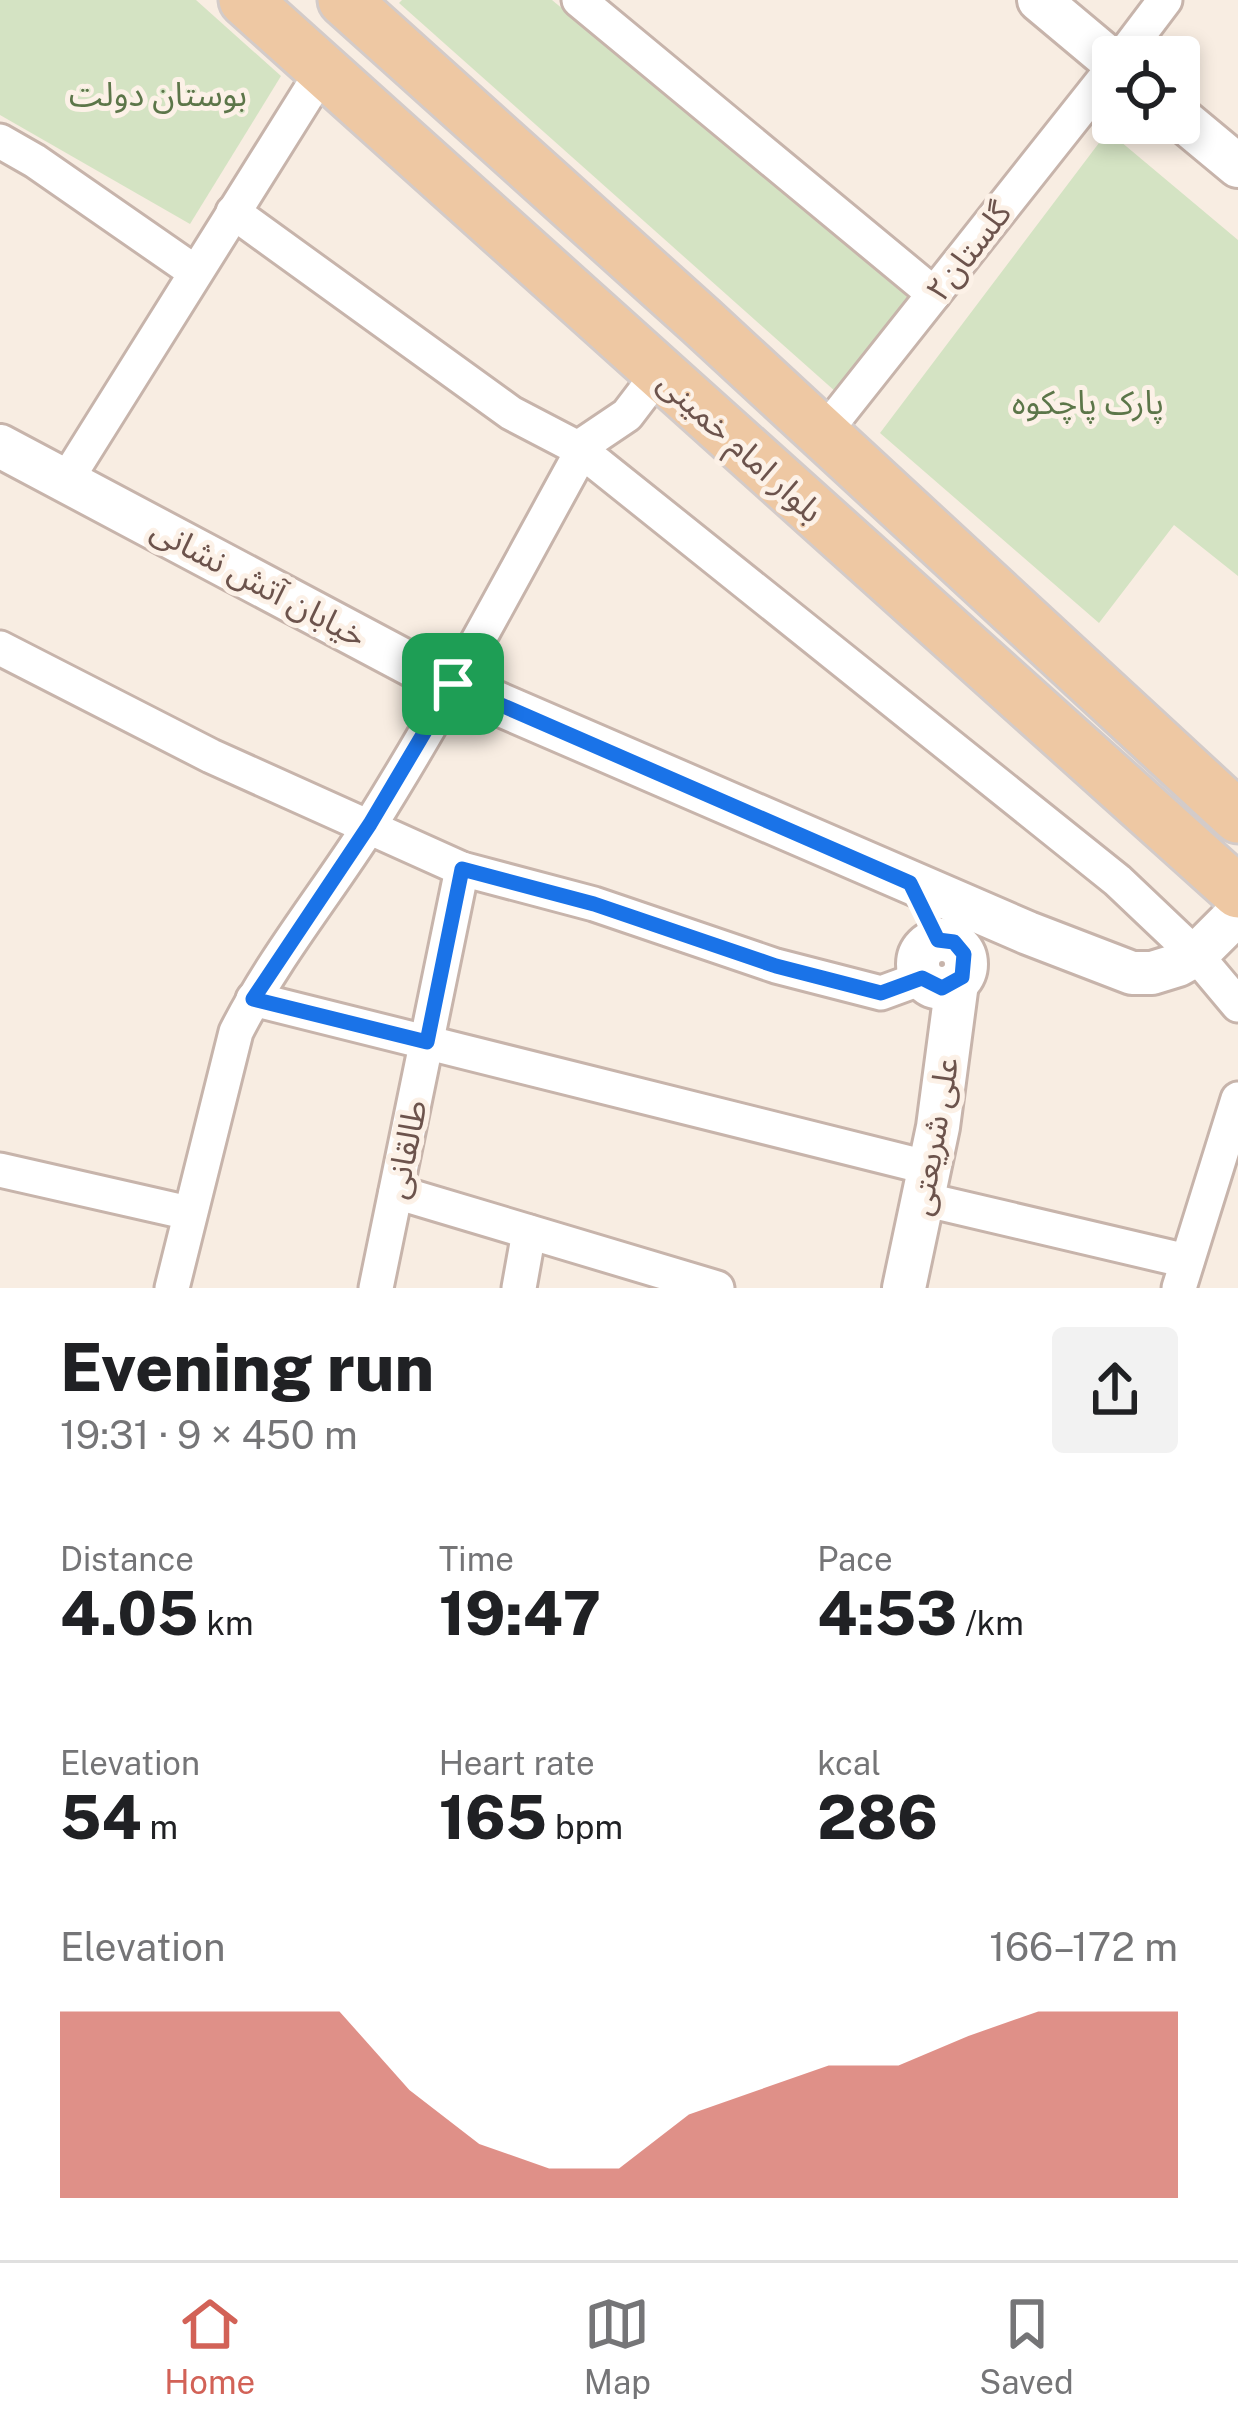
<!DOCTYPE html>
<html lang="en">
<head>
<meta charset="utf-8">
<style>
	:root { --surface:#fff; --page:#f2f2f2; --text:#202124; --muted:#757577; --line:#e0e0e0; --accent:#d26257 }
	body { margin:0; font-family:"Public Sans","Noto Sans Arabic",sans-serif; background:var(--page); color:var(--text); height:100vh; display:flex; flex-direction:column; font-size:45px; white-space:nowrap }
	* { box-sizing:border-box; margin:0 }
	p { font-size:39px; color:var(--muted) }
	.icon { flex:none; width:66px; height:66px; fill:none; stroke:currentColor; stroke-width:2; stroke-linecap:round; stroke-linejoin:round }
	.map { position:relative; height:1288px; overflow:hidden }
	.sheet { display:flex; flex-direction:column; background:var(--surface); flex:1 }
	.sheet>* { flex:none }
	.controls { position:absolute; left:1092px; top:36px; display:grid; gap:24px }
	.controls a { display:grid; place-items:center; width:108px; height:108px; border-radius:12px; background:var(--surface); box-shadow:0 6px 18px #0003; font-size:60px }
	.pin { position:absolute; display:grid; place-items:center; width:102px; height:102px; color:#fff; margin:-51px; border-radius:24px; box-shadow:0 6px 18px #0006 }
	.round { display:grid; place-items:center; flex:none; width:126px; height:126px; border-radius:12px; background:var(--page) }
	.head { display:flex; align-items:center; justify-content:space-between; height:204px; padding:0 60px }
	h1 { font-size:66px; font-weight:800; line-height:90px }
	.figures { display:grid; grid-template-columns:repeat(3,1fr); gap:18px; height:204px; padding:12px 60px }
	.figures div { display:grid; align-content:center }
	.figures b { font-size:60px; font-weight:800 }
	.figures small { font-size:33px; font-weight:400 }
	.figures p { font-size:33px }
	.chart { height:336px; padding:24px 60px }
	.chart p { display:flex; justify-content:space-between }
	.chart svg { width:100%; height:216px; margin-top:12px; fill:var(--accent); opacity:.7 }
	.tabs { display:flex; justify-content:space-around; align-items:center; height:168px; border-top:3px solid var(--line); background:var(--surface); font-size:33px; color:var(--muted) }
	.tabs a { display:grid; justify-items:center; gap:6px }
	.tabs .current { color:var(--accent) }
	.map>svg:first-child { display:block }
</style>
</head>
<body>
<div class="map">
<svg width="1238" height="1288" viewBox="0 0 1238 1288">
	<rect width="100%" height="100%" fill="#f8ede2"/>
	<!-- green -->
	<g fill="#d4e3c3">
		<polygon points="0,0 196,0 281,76 190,224 0,115"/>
		<polygon points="402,0 552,0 910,299 836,392 399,3"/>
		<polygon points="1108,131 1238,240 1238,576 1174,525 1099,623 880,433"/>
	</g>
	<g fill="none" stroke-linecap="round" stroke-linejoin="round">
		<defs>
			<g id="minor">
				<polyline points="579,0 934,294"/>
				<polyline points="1122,57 1165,0"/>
				<polyline points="0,141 35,161 195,272"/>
				<polyline points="233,212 511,413 578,448 627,415 659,373"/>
				<polyline points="823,434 1113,68"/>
				<polyline points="578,448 1117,880 1196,955 1238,1005"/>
				<polyline points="67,479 323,70"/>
				<polyline points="0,648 211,756 462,869 594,904 776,966 881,993 922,978"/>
				<polyline points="253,999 930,1168"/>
				<polyline points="0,1170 189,1213"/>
				<polyline points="396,1192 717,1288"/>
				<polyline points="923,1199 1187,1261"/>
				<path d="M172,1288L236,1032C273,959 326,894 370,825C446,704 513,576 582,451"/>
				<polyline points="376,1288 462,869"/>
				<polyline points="519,1288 529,1232"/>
				<polyline points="1179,1288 1238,1099"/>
			</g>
			<g id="tertiary">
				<polyline points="1039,0 1113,62"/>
				<polyline points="1179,117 1238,166"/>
				<polyline points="0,446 427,673 1028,933 1132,973 1152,973 1178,965 1196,955 1238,913"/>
				<circle cx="942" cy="964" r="24"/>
				<polyline points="904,1288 938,1127 957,983"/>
			</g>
			<g id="primary">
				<polyline points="245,0 1238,892"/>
				<polyline points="344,0 701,321 1238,817"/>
			</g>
		</defs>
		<!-- minor casing -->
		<use href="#minor" stroke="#c7b4ab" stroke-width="39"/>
		<!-- tertiary casing -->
		<use href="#tertiary" stroke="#c7b4ab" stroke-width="48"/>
		<!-- primary casing -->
		<use href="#primary" stroke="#d3cbc9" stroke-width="57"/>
		<!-- minor -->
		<use href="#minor" stroke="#fff" stroke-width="33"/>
		<!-- tertiary -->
		<use href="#tertiary" stroke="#fff" stroke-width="42"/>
		<!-- primary -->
		<use href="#primary" stroke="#eec8a3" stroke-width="51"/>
	</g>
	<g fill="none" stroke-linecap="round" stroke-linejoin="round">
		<defs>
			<polygon id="route" points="453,684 910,883 938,940 954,942 964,954 962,977 942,988 922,978 881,993 776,966 594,904 462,869 427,1042 253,999 370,824"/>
		</defs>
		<!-- route casing -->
		<use href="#route" stroke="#fff" stroke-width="24"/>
		<!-- route -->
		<use href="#route" stroke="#1a73e8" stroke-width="15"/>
	</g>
	<g text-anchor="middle" stroke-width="10" stroke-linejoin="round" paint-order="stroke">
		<!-- park labels -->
		<g font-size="33" fill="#5c7649" stroke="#fcf1e7">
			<text x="158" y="106">بوستان دولت</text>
			<text x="1088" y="414">پارک پاچکوه</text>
		</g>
		<!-- street labels -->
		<g font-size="33" fill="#6c534c" stroke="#fcf1e7">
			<text transform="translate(968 251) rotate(-52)" y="12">گلستان۲</text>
			<text transform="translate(741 446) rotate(42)" y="12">بلوار امام خمینی</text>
			<text transform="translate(259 582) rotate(28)" y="12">خیابان آتش نشانی</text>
			<text transform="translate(933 1136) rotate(-80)" y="12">علی شریعتی</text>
			<text transform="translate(405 1149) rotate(-78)" y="12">طالقانی</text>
		</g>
	</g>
</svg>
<div class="controls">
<a><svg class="icon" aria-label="locate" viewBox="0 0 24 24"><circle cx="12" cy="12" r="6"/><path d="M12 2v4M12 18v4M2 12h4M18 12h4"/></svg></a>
</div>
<div class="pin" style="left:453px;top:684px;background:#1e9e55"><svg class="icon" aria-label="arrive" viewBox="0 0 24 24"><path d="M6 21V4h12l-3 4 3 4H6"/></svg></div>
</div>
<section class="sheet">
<div class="head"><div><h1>Evening run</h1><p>19:31 · 9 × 450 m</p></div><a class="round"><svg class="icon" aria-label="share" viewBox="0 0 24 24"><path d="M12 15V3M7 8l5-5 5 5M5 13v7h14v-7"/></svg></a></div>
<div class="figures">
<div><p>Distance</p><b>4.05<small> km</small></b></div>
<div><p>Time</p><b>19:47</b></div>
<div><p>Pace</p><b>4:53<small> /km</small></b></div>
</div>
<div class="figures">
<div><p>Elevation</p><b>54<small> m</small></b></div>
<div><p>Heart rate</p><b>165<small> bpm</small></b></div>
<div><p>kcal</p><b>286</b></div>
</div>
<div class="chart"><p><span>Elevation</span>166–172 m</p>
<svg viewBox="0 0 160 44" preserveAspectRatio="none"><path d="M0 44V6L10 6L20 6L30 6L40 6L50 22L60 33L70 38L80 38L90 27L100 22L110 17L120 17L130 11L140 6L150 6L160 6V44z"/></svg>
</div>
</section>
<nav class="tabs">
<a class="current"><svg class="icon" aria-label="home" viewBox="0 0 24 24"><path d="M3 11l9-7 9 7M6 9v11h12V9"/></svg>Home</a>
<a><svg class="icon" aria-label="map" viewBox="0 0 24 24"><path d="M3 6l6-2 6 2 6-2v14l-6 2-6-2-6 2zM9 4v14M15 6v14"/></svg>Map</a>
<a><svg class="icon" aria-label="saved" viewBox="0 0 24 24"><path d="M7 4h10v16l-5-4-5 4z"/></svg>Saved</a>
</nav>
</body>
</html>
